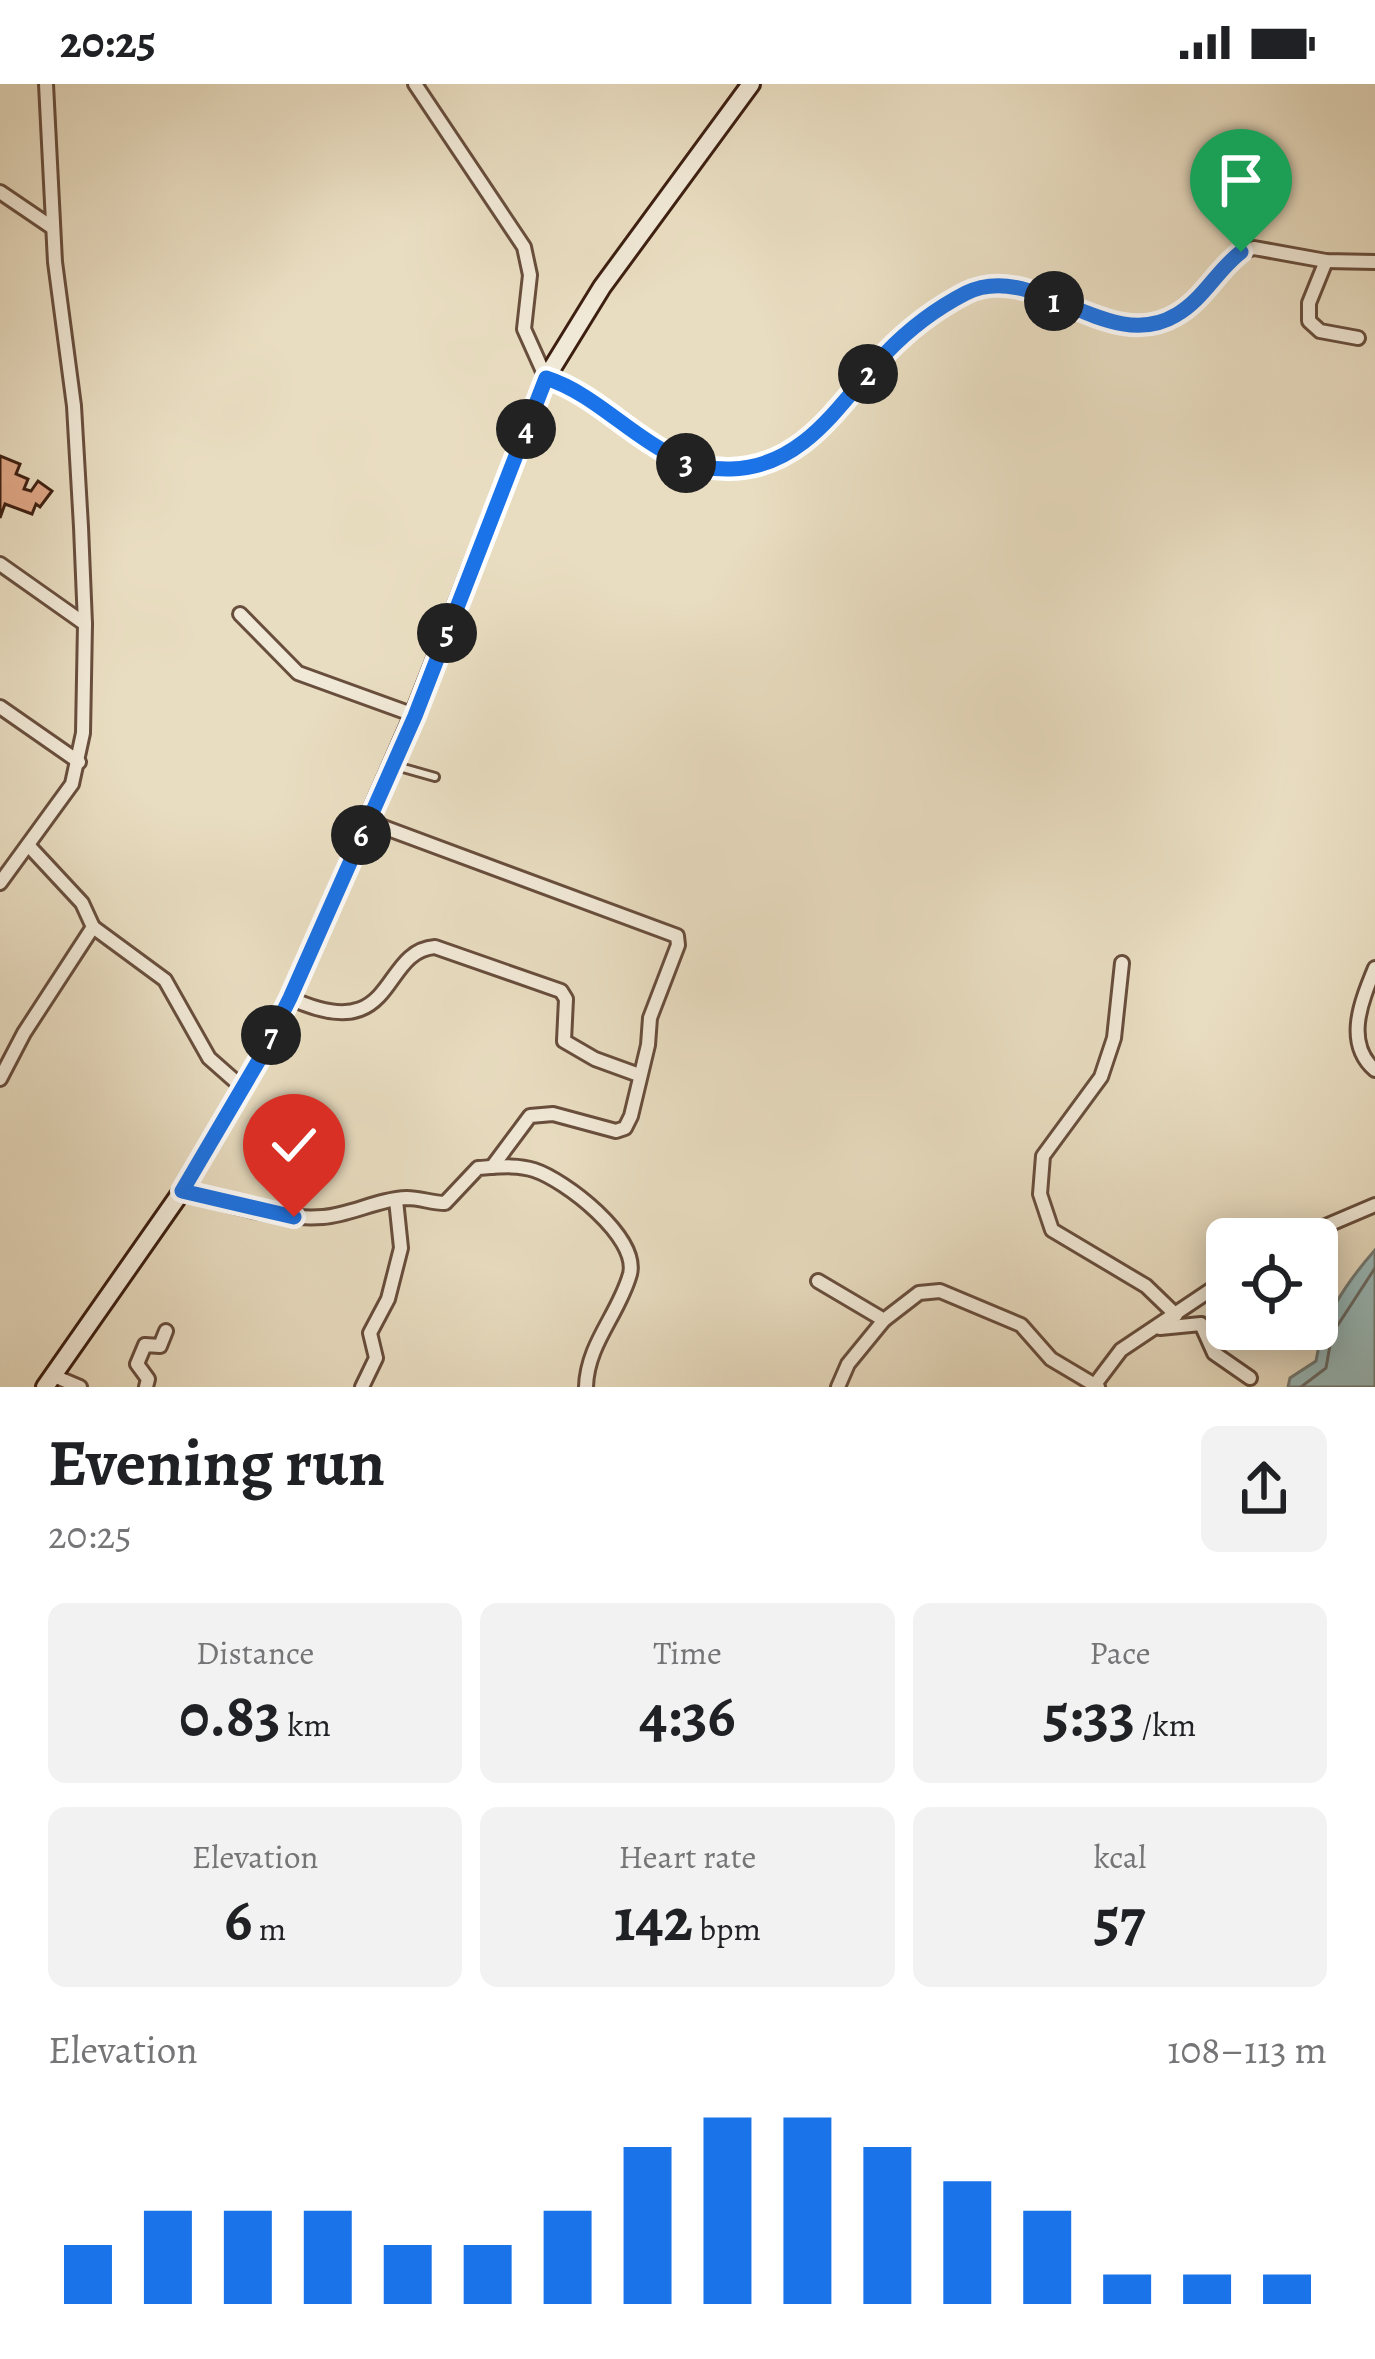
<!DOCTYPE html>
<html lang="en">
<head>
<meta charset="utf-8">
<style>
	:root { --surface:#fff; --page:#f2f2f2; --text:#202124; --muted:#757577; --accent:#1a73e8 }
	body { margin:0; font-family:Alegreya,serif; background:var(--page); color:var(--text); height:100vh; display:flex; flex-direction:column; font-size:45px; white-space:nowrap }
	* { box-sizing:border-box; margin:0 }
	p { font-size:39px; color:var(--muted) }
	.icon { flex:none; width:66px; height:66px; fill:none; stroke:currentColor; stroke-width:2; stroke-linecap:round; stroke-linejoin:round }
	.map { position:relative; height:1303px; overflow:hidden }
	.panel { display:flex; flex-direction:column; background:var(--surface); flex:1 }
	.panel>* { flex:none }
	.controls { position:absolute; left:1206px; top:1134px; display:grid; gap:24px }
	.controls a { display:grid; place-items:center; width:132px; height:132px; border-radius:18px; background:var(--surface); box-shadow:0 6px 30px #0003; font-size:60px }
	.pin { position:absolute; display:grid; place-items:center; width:102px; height:102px; color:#fff; margin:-123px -51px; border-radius:50% 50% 50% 0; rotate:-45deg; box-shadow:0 0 12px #0007 }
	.pin .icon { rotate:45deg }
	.km { position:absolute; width:60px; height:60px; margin:-30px; border-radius:50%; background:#222; color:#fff; font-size:33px; line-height:60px; text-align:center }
	.round { display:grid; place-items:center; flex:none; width:126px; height:126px; border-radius:18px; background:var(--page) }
	.overview { display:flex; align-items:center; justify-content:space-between; height:204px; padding:0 48px }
	h1 { font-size:66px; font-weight:600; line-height:90px }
	.stats { display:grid; grid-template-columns:repeat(3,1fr); gap:18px; height:204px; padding:12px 48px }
	.stats div { display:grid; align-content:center; border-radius:18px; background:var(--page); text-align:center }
	.stats b { font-size:60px; font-weight:600 }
	.stats small { font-size:33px; font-weight:400 }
	.stats p { font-size:33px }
	.chart { height:336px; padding:24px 48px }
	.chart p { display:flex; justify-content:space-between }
	.chart svg { width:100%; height:216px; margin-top:12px; stroke:var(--accent); stroke-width:6 }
	.status { display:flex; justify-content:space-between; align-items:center; height:84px; padding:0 60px; background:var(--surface); direction:ltr }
	.status svg { height:33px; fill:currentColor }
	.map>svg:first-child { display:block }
</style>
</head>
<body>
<div class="status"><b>20:25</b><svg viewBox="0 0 49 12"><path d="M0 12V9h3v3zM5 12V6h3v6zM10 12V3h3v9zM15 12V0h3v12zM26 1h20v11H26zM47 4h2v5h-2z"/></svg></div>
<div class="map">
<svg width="1375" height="1303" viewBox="0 0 1375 1303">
	<rect width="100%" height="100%" fill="#e9ddc1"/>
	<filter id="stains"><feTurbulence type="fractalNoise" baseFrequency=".00167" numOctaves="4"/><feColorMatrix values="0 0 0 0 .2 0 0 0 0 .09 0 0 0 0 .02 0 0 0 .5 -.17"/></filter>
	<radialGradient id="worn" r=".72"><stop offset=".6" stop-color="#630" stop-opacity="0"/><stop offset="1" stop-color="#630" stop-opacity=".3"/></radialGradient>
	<!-- water -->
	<path fill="#99baba" stroke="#747c76" stroke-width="3" d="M1375,1166V1303H1288L1290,1294L1316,1277C1322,1234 1346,1199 1375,1166Z"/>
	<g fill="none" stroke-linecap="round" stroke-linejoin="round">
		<!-- shore -->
		<polyline stroke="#6b6c66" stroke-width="3" points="1301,1303 1326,1284 1332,1250 1375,1184"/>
	</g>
	<!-- building -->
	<polygon fill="#e2a888" stroke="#3d1f11" stroke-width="3" points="0,372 20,380 16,390 28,395 24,405 31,407 38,397 52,407 40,423 36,420 32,430 5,420 0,434"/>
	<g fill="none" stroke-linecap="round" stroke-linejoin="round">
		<defs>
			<polyline id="lane" points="396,682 435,693"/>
			<g id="street">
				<path d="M415,0L524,163L530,191L524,245L546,294C606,313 648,379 712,384C800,392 834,324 887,269C905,250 928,232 951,218C964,210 977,201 993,201C1031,201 1087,227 1124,241C1196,241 1193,205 1241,168L1254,164L1326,177L1375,178"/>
				<polyline points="0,108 53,144"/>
				<polyline points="1326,177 1309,219 1309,237 1320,247 1358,254"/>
				<polyline points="0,480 85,540"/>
				<polyline points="240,530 298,589 414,631"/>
				<polyline points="0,623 79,678"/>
				<polyline points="367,737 677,852 678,861 650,934 648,961 631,1032 625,1044 616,1047 553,1030 530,1032 492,1083"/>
				<polyline points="0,799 72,700 83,649 85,540 81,443 74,322 55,178 46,0"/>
				<polyline points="93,843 165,896 209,974 243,1004"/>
				<polyline points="1122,879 1114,954 1101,993 1043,1072 1040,1110 1052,1146 1146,1202 1176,1231"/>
				<path d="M1375,884C1361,918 1344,959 1375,986"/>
				<path d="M290,914C398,964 379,867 435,863L561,907L566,915L564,957L595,975L639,991"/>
				<polyline points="0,995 24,949 93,843 82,819 28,761"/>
				<path d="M182,1107C227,1121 276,1136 323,1133C351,1131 378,1115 407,1114C420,1114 432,1119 445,1119L478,1084C496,1083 516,1080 534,1086C565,1096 639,1153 630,1190C619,1230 587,1260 586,1303"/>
				<polyline points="1295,1155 1375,1121"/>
				<polyline points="818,1197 884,1236 919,1209 940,1207 1021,1241 1051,1275 1098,1303"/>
				<polyline points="1160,1244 1201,1240 1214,1269 1250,1294"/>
				<polyline points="54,1292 80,1303"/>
				<polyline points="146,1303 148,1295 137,1280 145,1261 160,1262 166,1247"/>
				<polyline points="362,1303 376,1274 370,1249 388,1215 401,1164 396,1116"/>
				<polyline points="838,1303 848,1280 884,1236"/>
				<polyline points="1093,1303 1121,1266 1227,1195"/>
			</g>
			<polyline id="secondary" points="45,1303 182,1107 259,976 290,914 414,631 546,294 602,203 751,0"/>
		</defs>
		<!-- lane casing -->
		<use href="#lane" stroke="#684e3d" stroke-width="12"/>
		<!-- street casing -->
		<use href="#street" stroke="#684e3d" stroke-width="18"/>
		<!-- secondary casing -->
		<use href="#secondary" stroke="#3d1f11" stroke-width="22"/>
		<!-- lane -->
		<use href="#lane" stroke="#f1e9d7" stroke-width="6"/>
		<!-- street -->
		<use href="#street" stroke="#f1e9d7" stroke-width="12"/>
		<!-- secondary -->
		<use href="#secondary" stroke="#f1e9d7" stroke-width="16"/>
	</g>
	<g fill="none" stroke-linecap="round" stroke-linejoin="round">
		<defs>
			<path id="route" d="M294,1133L182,1107L259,976L290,914L415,632L546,294C612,315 656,388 731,385C805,383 840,318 886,269C908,246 937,224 966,209C1034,175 1108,272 1176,231C1203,216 1217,186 1241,168"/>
		</defs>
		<!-- route casing -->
		<use href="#route" stroke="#fff" stroke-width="24"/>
		<!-- route -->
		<use href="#route" stroke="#1a73e8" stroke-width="15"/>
	</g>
	<rect width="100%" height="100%" filter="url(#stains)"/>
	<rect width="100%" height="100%" fill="url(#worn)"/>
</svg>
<div class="controls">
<a><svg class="icon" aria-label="locate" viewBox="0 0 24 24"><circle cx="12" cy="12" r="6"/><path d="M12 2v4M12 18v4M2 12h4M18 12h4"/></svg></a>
</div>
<div class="pin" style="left:1241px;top:168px;background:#1e9e55"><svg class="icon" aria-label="arrive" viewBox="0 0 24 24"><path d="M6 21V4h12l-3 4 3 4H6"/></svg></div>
<div class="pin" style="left:294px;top:1133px;background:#d93025"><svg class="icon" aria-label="check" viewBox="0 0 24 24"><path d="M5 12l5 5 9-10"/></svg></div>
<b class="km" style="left:1054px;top:217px">1</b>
<b class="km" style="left:868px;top:290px">2</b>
<b class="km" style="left:686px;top:379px">3</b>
<b class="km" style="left:526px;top:345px">4</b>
<b class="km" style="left:447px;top:549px">5</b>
<b class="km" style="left:361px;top:751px">6</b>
<b class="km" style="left:271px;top:951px">7</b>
</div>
<section class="panel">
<div class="overview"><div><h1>Evening run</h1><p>20:25</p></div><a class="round"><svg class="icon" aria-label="share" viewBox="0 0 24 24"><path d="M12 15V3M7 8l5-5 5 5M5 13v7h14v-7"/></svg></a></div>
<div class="stats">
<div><p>Distance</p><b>0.83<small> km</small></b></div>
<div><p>Time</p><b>4:36</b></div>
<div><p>Pace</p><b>5:33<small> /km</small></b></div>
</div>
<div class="stats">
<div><p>Elevation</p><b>6<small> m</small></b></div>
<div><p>Heart rate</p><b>142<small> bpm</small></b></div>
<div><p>kcal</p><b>57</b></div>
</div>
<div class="chart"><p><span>Elevation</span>108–113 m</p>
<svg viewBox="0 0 160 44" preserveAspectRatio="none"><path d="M5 44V32M15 44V25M25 44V25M35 44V25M45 44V32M55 44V32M65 44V25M75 44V12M85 44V6M95 44V6M105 44V12M115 44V19M125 44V25M135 44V38M145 44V38M155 44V38"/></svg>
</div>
</section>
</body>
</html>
